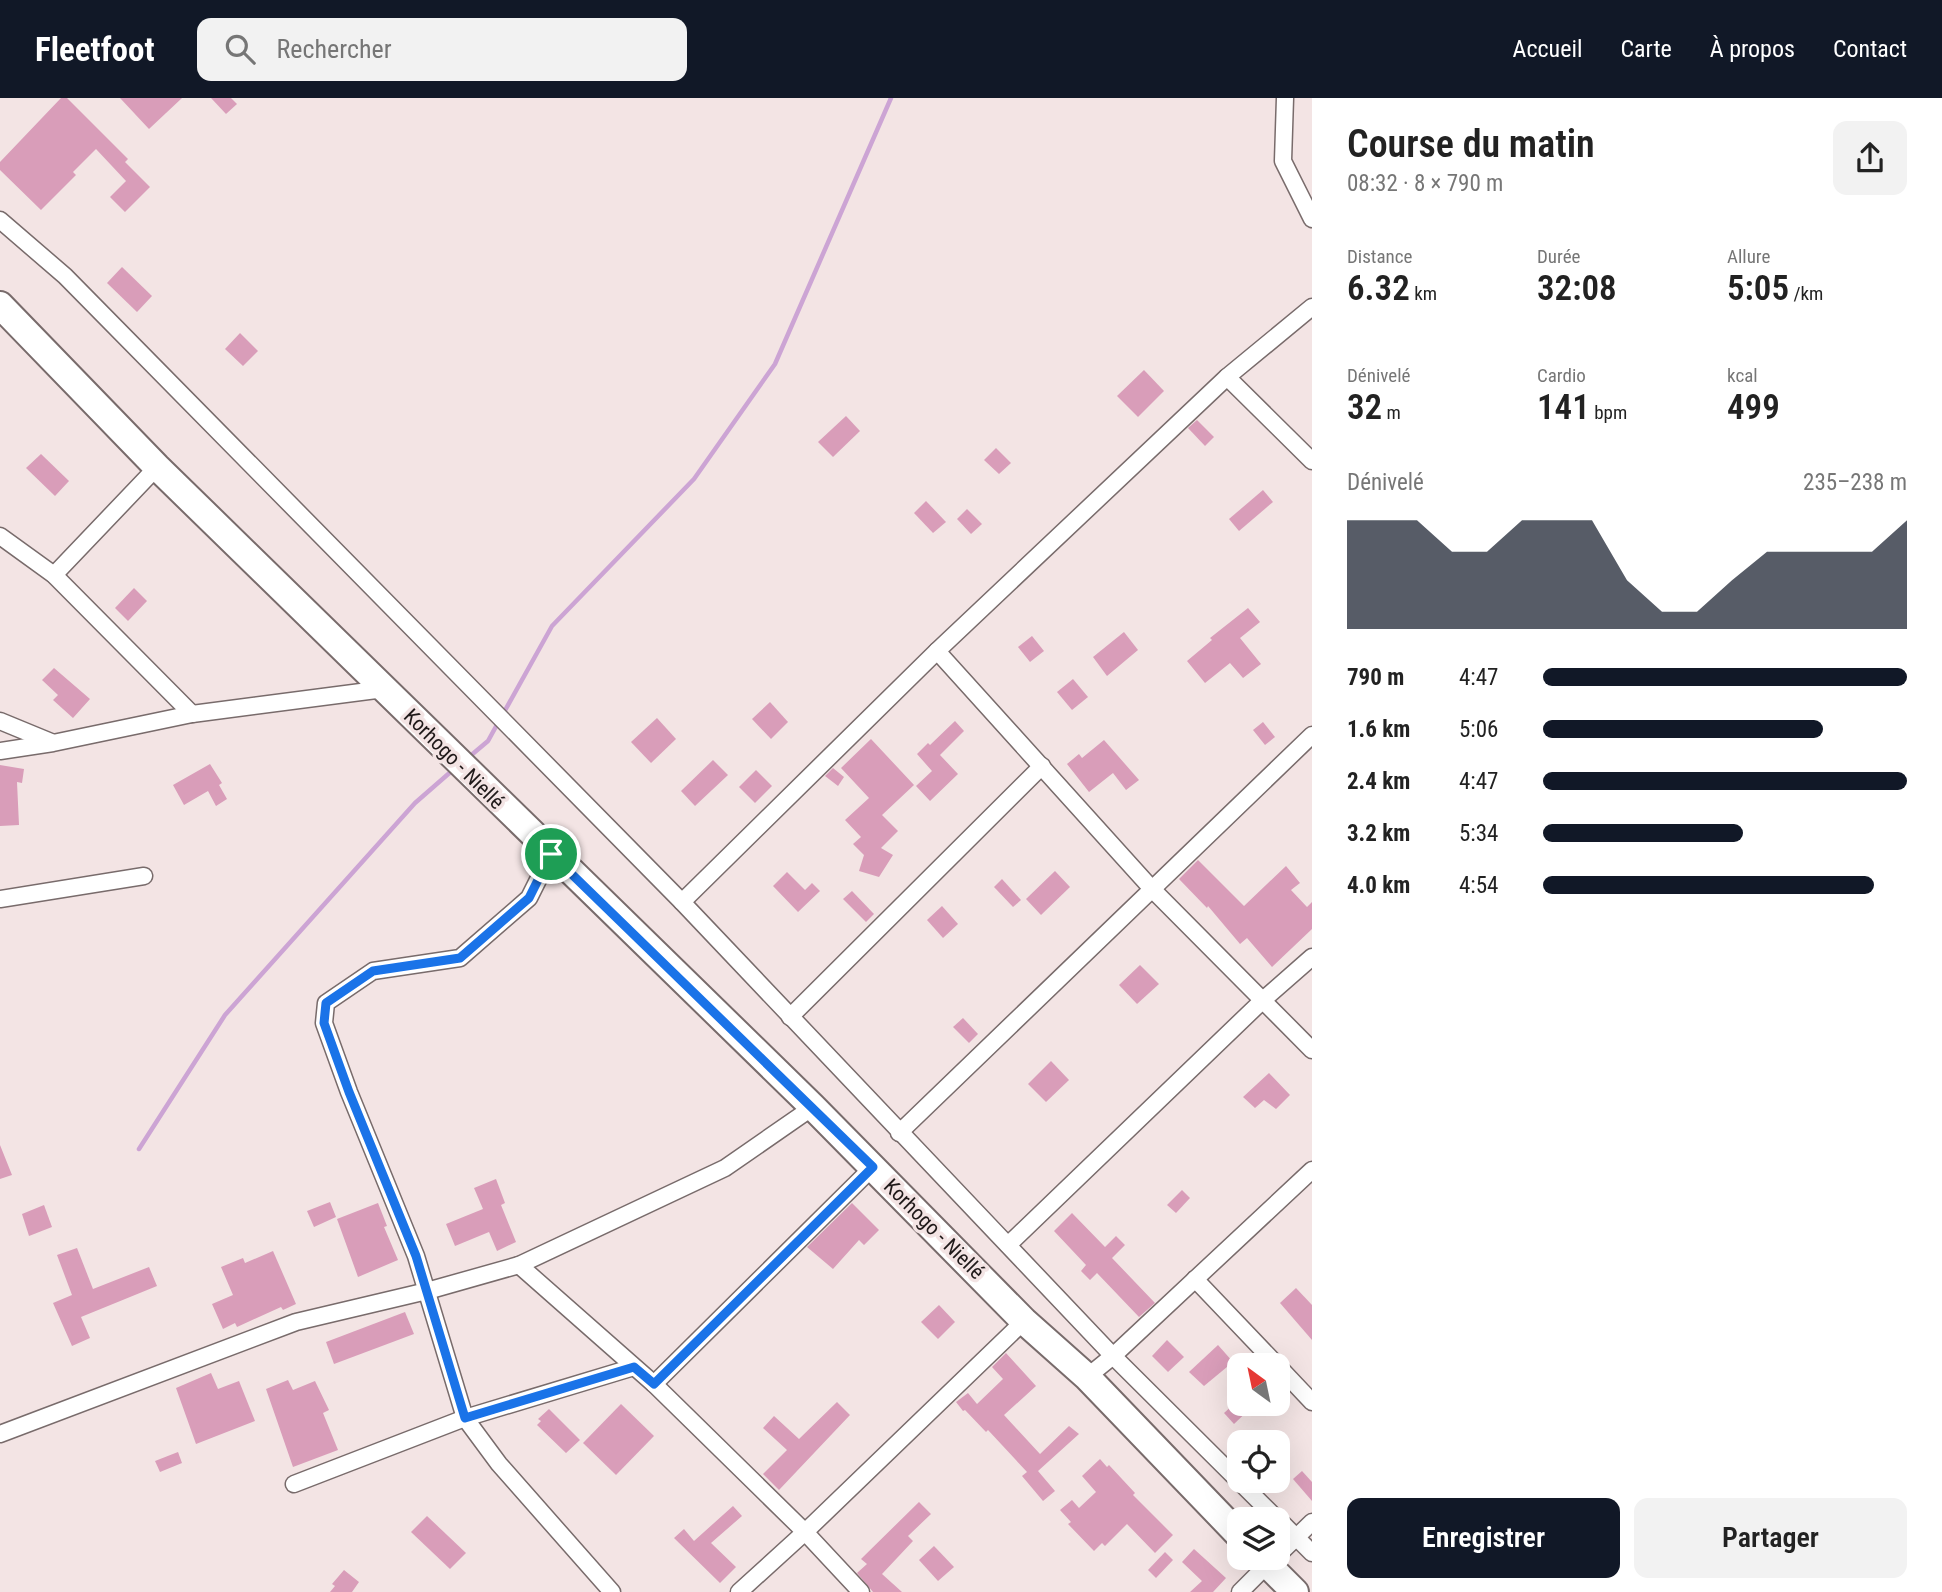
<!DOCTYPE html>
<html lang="fr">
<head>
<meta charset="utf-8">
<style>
	:root { --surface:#fff; --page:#f2f2f2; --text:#222; --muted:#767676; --accent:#111827 }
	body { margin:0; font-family:"Roboto Condensed",sans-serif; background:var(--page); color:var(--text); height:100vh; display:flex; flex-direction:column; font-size:26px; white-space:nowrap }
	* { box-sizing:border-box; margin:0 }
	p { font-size:23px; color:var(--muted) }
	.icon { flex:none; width:38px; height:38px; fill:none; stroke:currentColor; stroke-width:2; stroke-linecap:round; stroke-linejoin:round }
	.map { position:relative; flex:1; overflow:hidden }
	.drawer { display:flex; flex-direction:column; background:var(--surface); width:630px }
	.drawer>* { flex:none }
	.needle { width:46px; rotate:327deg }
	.tools { position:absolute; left:1227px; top:1255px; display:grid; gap:14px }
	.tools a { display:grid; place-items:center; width:63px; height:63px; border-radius:14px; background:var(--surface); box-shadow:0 7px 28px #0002; font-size:35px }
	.pin { position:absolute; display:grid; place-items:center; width:60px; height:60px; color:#fff; margin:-30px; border:4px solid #fff; border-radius:50%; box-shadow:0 2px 7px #0007 }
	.round { display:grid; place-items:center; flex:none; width:74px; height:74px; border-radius:14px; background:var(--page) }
	.overview { display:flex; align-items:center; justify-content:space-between; height:119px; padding:0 35px }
	h1 { font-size:38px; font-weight:600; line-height:52px }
	.figures { display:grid; grid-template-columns:repeat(3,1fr); gap:10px; height:119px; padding:7px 35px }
	.figures div { display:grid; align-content:center }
	.figures b { font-size:35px; font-weight:600 }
	.figures small { font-size:19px; font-weight:400 }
	.figures p { font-size:19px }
	.chart { height:196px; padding:14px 35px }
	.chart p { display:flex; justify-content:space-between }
	.chart svg { width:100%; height:126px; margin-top:7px; fill:var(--accent); opacity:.7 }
	.primary-button { display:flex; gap:14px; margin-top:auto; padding:14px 35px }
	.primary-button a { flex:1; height:80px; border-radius:14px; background:var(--accent); color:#fff; font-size:28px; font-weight:600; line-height:80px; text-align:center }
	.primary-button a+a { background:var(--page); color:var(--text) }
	ul { padding:0 35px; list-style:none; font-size:23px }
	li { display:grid; grid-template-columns:112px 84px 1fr; align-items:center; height:52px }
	li i { height:18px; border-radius:9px; background:var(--accent) }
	header { display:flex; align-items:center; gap:42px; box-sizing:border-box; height:98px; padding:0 35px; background:var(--accent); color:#fff }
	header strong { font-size:33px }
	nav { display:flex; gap:38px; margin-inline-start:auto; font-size:24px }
	.search { width:490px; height:63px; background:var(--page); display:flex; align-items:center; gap:18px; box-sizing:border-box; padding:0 24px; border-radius:14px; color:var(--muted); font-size:26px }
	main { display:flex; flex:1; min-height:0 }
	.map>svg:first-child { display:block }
</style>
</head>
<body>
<header>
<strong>Fleetfoot</strong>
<div class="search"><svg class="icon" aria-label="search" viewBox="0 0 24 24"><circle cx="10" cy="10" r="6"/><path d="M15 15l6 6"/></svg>Rechercher</div>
<nav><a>Accueil</a><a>Carte</a><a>À propos</a><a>Contact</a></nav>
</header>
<main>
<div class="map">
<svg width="1312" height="1494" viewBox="0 0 1312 1494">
	<rect width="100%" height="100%" fill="#f3e4e4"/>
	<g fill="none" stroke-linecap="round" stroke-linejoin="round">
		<!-- stream -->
		<g stroke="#cca4d4" stroke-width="4.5">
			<polyline points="503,616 552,528 694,381 775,266 891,0"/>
			<polyline points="469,659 488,643 499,623"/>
			<polyline points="139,1051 225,917 415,705 454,671"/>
		</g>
	</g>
	<!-- building -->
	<g fill="#d99db9">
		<polygon points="61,0 67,0 128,61 125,64 150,89 125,114 110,99 126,83 96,51 73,74 76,77 41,112 0,72 0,64"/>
		<polygon points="120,0 182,0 149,31"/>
		<polygon points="211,0 231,0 237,6 226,16"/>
		<polygon points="122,169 152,198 137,214 107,185"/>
		<polygon points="240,235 258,253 243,268 225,251"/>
		<polygon points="1144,272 1164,293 1138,319 1117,298"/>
		<polygon points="846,318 860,333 833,359 818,344"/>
		<polygon points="1197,322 1214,339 1205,348 1188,330"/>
		<polygon points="996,350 1011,365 999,376 984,362"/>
		<polygon points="41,356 69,383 55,398 26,370"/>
		<polygon points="1263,392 1273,404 1239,433 1229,421"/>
		<polygon points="926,403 946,424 933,435 914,415"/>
		<polygon points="967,411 982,426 971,436 957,421"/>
		<polygon points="134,490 147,503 128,523 115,510"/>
		<polygon points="1248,510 1260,524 1240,540 1261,566 1243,580 1230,565 1205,585 1187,563 1212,542 1210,540"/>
		<polygon points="1124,534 1138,552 1107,578 1093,559"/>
		<polygon points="1032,538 1044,553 1030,564 1018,549"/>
		<polygon points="54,570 90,601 73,620 53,602 58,597 42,582"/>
		<polygon points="1073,581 1088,599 1072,612 1057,594"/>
		<polygon points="770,604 788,624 771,641 752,621"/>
		<polygon points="657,620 676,641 651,665 631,644"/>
		<polygon points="955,623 964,633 940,657 958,676 930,703 916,688 932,673 917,656 928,645 930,647"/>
		<polygon points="1263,624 1275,639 1265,647 1253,632"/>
		<polygon points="871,641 914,687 882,717 898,733 881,750 893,757 879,779 859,773 864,757 853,746 861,739 845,722 869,700 841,670"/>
		<polygon points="1104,642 1139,682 1126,692 1113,675 1089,694 1067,666 1079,656 1082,660"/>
		<polygon points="713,662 728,677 695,708 681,693"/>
		<polygon points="210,666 222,685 219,687 227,701 216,708 208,693 184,707 173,687"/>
		<polygon points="0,667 24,671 22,685 17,684 19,727 0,728"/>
		<polygon points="833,670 844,679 838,688 825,678"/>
		<polygon points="756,672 772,688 755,705 739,689"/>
		<polygon points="1198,762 1244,808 1286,768 1300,785 1291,792 1307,809 1312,804 1312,831 1272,869 1247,840 1240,846 1208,808 1207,810 1179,781"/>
		<polygon points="1055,773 1070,789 1041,817 1026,801"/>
		<polygon points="787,774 805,792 812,785 820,793 798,814 773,788"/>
		<polygon points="1002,781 1021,802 1013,809 994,789"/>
		<polygon points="852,793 874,816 866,824 843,801"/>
		<polygon points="942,808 958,826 943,840 927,822"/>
		<polygon points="1140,867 1159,886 1137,906 1119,887"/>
		<polygon points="963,920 978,936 969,945 953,929"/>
		<polygon points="1051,963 1069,982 1046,1004 1028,986"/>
		<polygon points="1269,975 1290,997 1276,1011 1264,1002 1255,1010 1243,999"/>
		<polygon points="0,1047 12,1077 0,1081"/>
		<polygon points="496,1081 505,1105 501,1107 516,1144 497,1153 489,1134 455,1148 446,1126 483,1111 474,1090"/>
		<polygon points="1182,1092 1190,1100 1176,1115 1167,1107"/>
		<polygon points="330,1104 336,1119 314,1129 307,1113"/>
		<polygon points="378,1105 387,1128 384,1129 398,1162 358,1179 337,1121"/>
		<polygon points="852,1105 879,1132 864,1147 859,1142 833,1171 807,1149"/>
		<polygon points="44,1107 52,1129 29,1138 22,1116"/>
		<polygon points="1072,1115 1105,1149 1116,1138 1125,1147 1112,1160 1155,1205 1139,1219 1097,1175 1090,1182 1081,1173 1086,1167 1054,1133"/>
		<polygon points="77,1150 93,1191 149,1169 157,1188 81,1219 90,1240 72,1248 53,1205 72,1197 57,1157"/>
		<polygon points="273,1153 296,1206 283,1212 281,1209 237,1229 235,1225 223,1231 212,1206 233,1197 221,1169 243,1160 245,1165"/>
		<polygon points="1296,1190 1312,1207 1312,1242 1280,1205"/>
		<polygon points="939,1207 955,1224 938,1241 921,1224"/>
		<polygon points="405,1214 414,1236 334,1266 326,1244"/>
		<polygon points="1167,1242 1184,1259 1168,1274 1152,1258"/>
		<polygon points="1218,1247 1233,1264 1204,1288 1189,1274"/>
		<polygon points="1006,1255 1036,1288 1004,1317 1040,1356 1069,1328 1079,1336 1038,1373 1055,1393 1043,1403 1022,1378 1027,1374 988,1332 986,1334 965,1312 963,1313 956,1304 968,1295 977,1306 1003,1281 992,1269"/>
		<polygon points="211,1275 218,1291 239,1283 255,1323 196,1346 176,1290"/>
		<polygon points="288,1282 293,1292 315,1283 329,1312 323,1315 338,1352 293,1369 266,1291"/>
		<polygon points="837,1304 850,1317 779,1392 763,1376 787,1352 763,1330 774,1318 799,1341"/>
		<polygon points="621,1306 654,1338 616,1377 583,1345"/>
		<polygon points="1234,1306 1255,1306 1234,1326 1224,1315"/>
		<polygon points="549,1311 580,1342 566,1355 537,1327 541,1323 538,1321"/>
		<polygon points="178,1354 182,1365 160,1374 155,1363"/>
		<polygon points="1100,1361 1107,1369 1109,1367 1135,1395 1133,1397 1173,1437 1155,1455 1127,1426 1105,1448 1102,1445 1094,1453 1068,1426 1071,1424 1060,1412 1072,1402 1079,1410 1096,1394 1082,1378"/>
		<polygon points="1302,1373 1312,1384 1312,1403 1293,1381"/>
		<polygon points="919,1404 931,1416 908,1438 913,1443 882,1476 902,1494 873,1494 857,1475 867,1466 861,1461"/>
		<polygon points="733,1408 742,1418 711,1445 736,1469 720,1485 674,1440 684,1431 694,1443"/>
		<polygon points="427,1418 466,1455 450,1471 411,1434"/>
		<polygon points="934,1448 954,1469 938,1483 919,1462"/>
		<polygon points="1194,1451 1226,1480 1213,1494 1190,1494 1202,1483 1182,1464"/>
		<polygon points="1165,1454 1173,1462 1156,1480 1148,1472"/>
		<polygon points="344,1472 359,1484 352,1494 330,1494 335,1488 332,1486"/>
	</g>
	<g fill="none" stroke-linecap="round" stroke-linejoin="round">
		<defs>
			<g id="minor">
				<polyline points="1285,0 1283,63 1312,121"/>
				<polyline points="0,122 65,178 682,804 1113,1258 1277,1421"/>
				<polyline points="1227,279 1312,363"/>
				<polyline points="0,438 54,477 192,616"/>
				<polyline points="54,477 157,369"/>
				<polyline points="937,553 1152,791 1312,952"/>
				<polyline points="0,623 51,644"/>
				<polyline points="0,653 53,645 192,616 384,591"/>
				<polyline points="551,756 529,800 460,860 373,873 326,905 324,925 349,994 416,1158 465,1320 499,1366 612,1494"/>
				<polyline points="0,801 144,778"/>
				<polyline points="682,804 937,553 1227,279 1312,209"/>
				<polyline points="790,919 1042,668"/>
				<polyline points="899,1035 1312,637"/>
				<polyline points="1008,1147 1263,902 1312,859"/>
				<polyline points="519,1167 654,1286 805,1434 861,1494"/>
				<polyline points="1195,1181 1277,1267"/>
				<polyline points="1278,1268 1312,1304"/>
				<polyline points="1087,1279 1113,1258 1312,1072"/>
				<polyline points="654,1286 873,1069"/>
				<polyline points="0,1336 296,1224 427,1193 519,1167 725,1070 813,1009"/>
				<polyline points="294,1386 465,1320 634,1269"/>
				<polyline points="1278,1421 1312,1455"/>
				<polyline points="1278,1457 1312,1424"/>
				<polyline points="739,1494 805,1434 1024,1223"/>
				<polyline points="1240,1494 1273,1461"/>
			</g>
			<g id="primary">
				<polyline points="0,207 157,369 813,1009 1024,1223 1087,1279 1239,1437"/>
				<polyline points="1261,1460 1295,1494"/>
			</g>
		</defs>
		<!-- minor casing -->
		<use href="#minor" stroke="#786b6b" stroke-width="19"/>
		<!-- primary casing -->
		<use href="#primary" stroke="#786b6b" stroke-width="30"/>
		<!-- minor -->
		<use href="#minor" stroke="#fff" stroke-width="16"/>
		<!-- primary -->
		<use href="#primary" stroke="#fff" stroke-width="26"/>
	</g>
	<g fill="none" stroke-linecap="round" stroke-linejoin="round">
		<defs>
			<polygon id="route" points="551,756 873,1069 654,1286 634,1269 465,1320 416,1158 349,994 324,925 326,905 373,873 460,860 529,800"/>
		</defs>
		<!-- route casing -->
		<use href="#route" stroke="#fff" stroke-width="14"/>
		<!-- route -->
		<use href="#route" stroke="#1a73e8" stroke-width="9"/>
	</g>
	<g text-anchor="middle" stroke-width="7" stroke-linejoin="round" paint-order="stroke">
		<!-- street labels -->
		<g font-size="21" fill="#1f1919" stroke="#f3e4e4">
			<text transform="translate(454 661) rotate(45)" y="7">Korhogo - Niellé</text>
			<text transform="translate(934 1131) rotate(45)" y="7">Korhogo - Niellé</text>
		</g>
	</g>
</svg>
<div class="tools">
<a><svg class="needle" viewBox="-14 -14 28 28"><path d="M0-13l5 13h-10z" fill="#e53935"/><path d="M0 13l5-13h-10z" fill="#767676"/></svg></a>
<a><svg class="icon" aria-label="locate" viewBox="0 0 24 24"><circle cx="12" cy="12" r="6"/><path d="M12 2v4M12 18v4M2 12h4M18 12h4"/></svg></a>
<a><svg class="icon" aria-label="layers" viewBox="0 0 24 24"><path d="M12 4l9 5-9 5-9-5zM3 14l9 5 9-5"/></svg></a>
</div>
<div class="pin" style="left:551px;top:756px;background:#1e9e55"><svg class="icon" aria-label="arrive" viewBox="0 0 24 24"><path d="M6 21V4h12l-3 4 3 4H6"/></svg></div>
</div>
<section class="drawer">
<div class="overview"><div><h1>Course du matin</h1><p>08:32 · 8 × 790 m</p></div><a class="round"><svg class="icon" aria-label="share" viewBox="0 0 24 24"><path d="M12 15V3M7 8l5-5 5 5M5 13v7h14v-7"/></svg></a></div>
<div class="figures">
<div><p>Distance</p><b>6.32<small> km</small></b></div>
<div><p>Durée</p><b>32:08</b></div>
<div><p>Allure</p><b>5:05<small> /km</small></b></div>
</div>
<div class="figures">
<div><p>Dénivelé</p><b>32<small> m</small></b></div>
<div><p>Cardio</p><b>141<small> bpm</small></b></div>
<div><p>kcal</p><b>499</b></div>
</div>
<div class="chart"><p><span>Dénivelé</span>235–238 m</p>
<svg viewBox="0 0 160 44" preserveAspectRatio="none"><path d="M0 44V6L10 6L20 6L30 17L40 17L50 6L60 6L70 6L80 27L90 38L100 38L110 27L120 17L130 17L140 17L150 17L160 6V44z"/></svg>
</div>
<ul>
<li><b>790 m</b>4:47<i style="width:100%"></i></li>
<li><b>1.6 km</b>5:06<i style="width:77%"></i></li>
<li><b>2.4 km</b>4:47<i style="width:100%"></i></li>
<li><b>3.2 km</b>5:34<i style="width:55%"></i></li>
<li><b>4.0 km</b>4:54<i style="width:91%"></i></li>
</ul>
<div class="primary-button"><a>Enregistrer</a><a>Partager</a></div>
</section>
</main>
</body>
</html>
